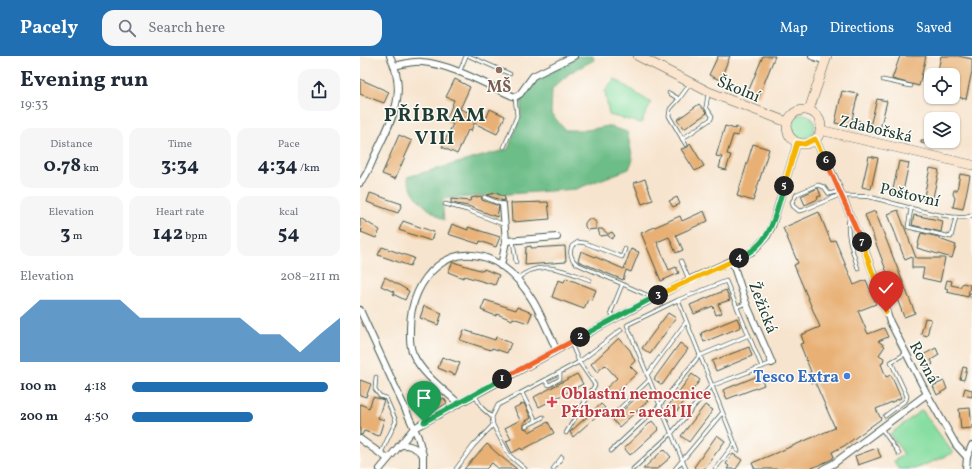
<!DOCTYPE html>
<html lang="en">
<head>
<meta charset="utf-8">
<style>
	:root { --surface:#fff; --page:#f6f6f7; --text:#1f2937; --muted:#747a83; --accent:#1f6fb2 }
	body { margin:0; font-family:Vollkorn,serif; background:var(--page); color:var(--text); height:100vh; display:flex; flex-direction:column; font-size:15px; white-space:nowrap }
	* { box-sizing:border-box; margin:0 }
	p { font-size:13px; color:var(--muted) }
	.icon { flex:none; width:22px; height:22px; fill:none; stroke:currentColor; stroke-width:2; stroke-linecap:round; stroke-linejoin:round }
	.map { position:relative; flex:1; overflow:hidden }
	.sheet { display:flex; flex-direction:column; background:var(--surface); width:360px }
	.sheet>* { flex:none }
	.fabs { position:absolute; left:564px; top:12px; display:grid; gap:8px }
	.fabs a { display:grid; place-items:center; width:36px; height:36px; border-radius:8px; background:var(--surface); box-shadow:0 1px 3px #0004; font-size:20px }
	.pin { position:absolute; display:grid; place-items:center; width:34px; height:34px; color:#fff; margin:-41px -17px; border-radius:50% 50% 50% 0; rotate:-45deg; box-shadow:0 0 4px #0007 }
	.pin .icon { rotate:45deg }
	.km { position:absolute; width:20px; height:20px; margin:-10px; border-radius:50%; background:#222; color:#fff; font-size:11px; line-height:20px; text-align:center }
	.round { display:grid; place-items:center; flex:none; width:42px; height:42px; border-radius:12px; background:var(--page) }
	.overview { display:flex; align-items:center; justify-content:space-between; height:68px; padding:0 20px }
	h1 { font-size:22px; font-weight:700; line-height:30px }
	.stats { display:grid; grid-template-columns:repeat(3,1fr); gap:6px; height:68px; padding:4px 20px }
	.stats div { display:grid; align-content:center; border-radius:10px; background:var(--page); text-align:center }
	.stats b { font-size:20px; font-weight:700 }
	.stats small { font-size:11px; font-weight:400 }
	.stats p { font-size:11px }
	.chart { height:112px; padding:8px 20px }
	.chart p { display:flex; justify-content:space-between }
	.chart svg { width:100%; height:72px; margin-top:4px; fill:var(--accent); opacity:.7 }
	ul { padding:0 20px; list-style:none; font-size:13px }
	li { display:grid; grid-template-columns:64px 48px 1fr; align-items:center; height:30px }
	li i { height:10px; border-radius:5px; background:var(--accent) }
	header { display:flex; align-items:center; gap:24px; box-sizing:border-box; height:56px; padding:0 20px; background:var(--accent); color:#fff }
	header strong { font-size:19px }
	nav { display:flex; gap:22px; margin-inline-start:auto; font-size:14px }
	.search { width:280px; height:36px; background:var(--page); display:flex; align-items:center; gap:10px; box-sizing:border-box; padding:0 14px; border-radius:12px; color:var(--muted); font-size:15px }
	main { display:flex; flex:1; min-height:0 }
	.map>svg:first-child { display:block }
</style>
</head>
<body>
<header>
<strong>Pacely</strong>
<div class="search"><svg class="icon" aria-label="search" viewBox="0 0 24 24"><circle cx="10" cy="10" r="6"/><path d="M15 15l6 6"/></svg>Search here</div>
<nav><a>Map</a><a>Directions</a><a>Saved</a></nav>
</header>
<main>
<section class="sheet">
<div class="overview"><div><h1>Evening run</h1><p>19:33</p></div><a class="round"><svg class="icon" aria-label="share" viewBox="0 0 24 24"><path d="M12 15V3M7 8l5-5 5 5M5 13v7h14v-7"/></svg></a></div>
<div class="stats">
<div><p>Distance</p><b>0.78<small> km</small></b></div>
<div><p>Time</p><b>3:34</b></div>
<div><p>Pace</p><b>4:34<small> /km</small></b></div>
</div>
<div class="stats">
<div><p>Elevation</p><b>3<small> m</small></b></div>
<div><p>Heart rate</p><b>142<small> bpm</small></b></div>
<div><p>kcal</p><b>54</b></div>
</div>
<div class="chart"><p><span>Elevation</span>208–211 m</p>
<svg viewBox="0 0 160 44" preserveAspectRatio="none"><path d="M0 44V17L10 6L20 6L30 6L40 6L50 6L60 17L70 17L80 17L90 17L100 17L110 17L120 27L130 27L140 38L150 27L160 17V44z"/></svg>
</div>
<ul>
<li><b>100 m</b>4:18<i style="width:94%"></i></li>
<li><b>200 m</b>4:50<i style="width:58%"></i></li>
</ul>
</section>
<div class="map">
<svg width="612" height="413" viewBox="0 0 612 413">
	<rect width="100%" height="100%" fill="#fdfcf7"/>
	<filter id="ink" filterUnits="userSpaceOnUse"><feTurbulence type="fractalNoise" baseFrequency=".025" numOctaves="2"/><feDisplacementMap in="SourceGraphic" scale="8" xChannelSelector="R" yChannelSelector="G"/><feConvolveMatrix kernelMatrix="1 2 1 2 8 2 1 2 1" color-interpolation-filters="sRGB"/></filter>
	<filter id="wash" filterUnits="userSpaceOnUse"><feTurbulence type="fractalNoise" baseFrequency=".012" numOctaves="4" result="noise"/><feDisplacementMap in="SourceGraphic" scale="16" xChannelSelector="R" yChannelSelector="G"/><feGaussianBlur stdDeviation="0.9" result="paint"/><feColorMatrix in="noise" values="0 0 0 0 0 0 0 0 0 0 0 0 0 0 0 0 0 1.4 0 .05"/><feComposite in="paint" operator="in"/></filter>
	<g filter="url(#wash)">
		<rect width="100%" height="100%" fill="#f7e4ce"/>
		<!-- green -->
		<g fill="#87dea2" stroke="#538e6b">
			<polygon points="255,23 291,47 281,67 249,59 245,35"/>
			<circle cx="443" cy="70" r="12"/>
			<polygon points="562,354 593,397 554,413 538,413 534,405 544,398 530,378"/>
		</g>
		<!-- forest -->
		<path fill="#6dbd88" stroke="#467d5e" d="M217,0H233L234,4L211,16L192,33L191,57L205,74H227L248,70L267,76L273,103L269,113L216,133L82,143L84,164C66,152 53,143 47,121L148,93L161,60V39L173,22Z"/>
		<g id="blocks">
			<!-- building -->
			<g fill="#e8b074">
				<polygon points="358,0 370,0 360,24 349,19"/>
				<polygon points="403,0 415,0 399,40 388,36"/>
				<polygon points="540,0 566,0 559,30 532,23"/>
				<polygon points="581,0 598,0 612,3 612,15 606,43 593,40 593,19 577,19"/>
				<polygon points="0,23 29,36 24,47 0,38"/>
				<polygon points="95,23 110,31 100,53 126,63 130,53 145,60 137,78 114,67 111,75 108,74 97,98 82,91 93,68 86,65 94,44 86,41"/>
				<polygon points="482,35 498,38 492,63 500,65 498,74 490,72 490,70 475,67"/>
				<polygon points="517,43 527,45 519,77 509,74"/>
				<polygon points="339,48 347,57 324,73 317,64"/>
				<polygon points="571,55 582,58 580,63 569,63"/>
				<polygon points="365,70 375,73 376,71 380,73 378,80 373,79 367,98 371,99 366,114 359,112 362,101 356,100"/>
				<polygon points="39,79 52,85 35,123 22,118"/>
				<polygon points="561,85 578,85 577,90 561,87"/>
				<polygon points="330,87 344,110 335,115 321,93 328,91"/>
				<polygon points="393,88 409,93 393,145 377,140"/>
				<polygon points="509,100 518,102 511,133 502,131"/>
				<polygon points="539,105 549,107 542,140 532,138"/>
				<polygon points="570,112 579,114 572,146 563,145"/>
				<polygon points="600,118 610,120 603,153 593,151 595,142 593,138 594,134 597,134"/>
				<polygon points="285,123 293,144 282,148 274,127"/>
				<polygon points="458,132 461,140 457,141 458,143 445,149 441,140"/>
				<polygon points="10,137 42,148 38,157 7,146"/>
				<polygon points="136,137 145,141 144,145 126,139"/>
				<polygon points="121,140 122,144 139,150 137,161 108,150 91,147 91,143 110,145 111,142"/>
				<polygon points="317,141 320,148 313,151 309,145"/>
				<polygon points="188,146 190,163 152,166 151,147"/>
				<polygon points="538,154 556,202 585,202 580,226 562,222 564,212 552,212 552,201 545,204 528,158"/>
				<polygon points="344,155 348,165 316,179 323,194 316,197 309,181 297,186 309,214 316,211 319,217 301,225 281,177 320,160 322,165"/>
				<polygon points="515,155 555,257 544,261 505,159"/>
				<polygon points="459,156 471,186 475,184 494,229 506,224 516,248 498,255 508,278 524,272 528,281 518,285 525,290 519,299 524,302 523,307 521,308 526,321 531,319 541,342 516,353 521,363 484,390 472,396 474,401 470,404 450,413 395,413 392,407 475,372 455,326 452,327 448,317 451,316 440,288 444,287 441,279 460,271 434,209 438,207 423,172"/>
				<polygon points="554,159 583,165 581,176 552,169"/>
				<polygon points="0,162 20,174 16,182 1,176 2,173 0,177"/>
				<polygon points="228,163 232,163 236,166 236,173 228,174 225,171 225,167"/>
				<polygon points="43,165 74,176 71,185 39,174"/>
				<polygon points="92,168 108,174 108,171 140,181 136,191 120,185 119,188 88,178"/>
				<polygon points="238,173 242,173 248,178 252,176 255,180 251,183 248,179 240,180"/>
				<polygon points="561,177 579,181 579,183 596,189 592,202 557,192"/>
				<polygon points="171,190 171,192 205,190 206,206 165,209 166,191"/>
				<polygon points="22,191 54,202 50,210 18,199"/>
				<polygon points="271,193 279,196 271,216 266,214 263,224 218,205 221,195 264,213"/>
				<polygon points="93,206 123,215 124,213 139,219 135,229 104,220 103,222 88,216"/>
				<polygon points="25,221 49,235 45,244 33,238 34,236 21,230"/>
				<polygon points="206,222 236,234 232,244 228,243 224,253 192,241 198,224 204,226"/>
				<polygon points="587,224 592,225 591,229 600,231 603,227 610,229 608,241 587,236 588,233 585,232"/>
				<polygon points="366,234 370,244 358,248 362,257 356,259 353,250 334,258 330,249"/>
				<polygon points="125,244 156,254 157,251 172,257 168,267 153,262 152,264 137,258 136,260 121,254"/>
				<polygon points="64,250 82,257 78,269 60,262"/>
				<polygon points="308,257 316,262 290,298 282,292"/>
				<polygon points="377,262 381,271 344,286 341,277"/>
				<polygon points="565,262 571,263 567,280 561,278"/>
				<polygon points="104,274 135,284 136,281 151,287 147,297 132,292 131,294 100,284"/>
				<polygon points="259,282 270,294 275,305 270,310 277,317 248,344 242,336 257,322 245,309 237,316 231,308"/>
				<polygon points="320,287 328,293 302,329 294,323"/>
				<polygon points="389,291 392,300 356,315 352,305"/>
				<polygon points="576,292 579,299 571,304 573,308 567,312 561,300"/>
				<polygon points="82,301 100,307 95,319 78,312"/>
				<polygon points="603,311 607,312 604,324 600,323"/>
				<polygon points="217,318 223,328 179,351 174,341"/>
				<polygon points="332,318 340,324 317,355 309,349"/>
				<polygon points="400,319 404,329 367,343 363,334"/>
				<polygon points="0,324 11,328 6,341 0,339"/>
				<polygon points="584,325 587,333 577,339 573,330"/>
				<polygon points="605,332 612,334 612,341 603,339"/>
				<polygon points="281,337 288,345 259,371 253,364"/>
				<polygon points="13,341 24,344 18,362 24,364 19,380 4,375 2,379 0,379 0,348 9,352"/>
				<polygon points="84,342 87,347 76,354 73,348"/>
				<polygon points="164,347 171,362 164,366 164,372 167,373 169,376 188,366 194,377 162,394 161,392 152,397 146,385 151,383 145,372 160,364 154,352"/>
				<polygon points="241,348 245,352 241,356 213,381 210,376"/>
				<polygon points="345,349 353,354 329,386 321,380"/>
				<polygon points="610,352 612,372 601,373 599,353"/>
				<polygon points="292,365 299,373 270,399 264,392"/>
				<polygon points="357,379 365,385 344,413 336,413 334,411"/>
				<polygon points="127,388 139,399 157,413 139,413 132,407 126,413 104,413"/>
				<polygon points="517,392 521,401 498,409 495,400"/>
				<polygon points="304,393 311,401 297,413 283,413"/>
				<polygon points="373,398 382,404 376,413 367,413 369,410 366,408"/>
			</g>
		</g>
	</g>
	<g filter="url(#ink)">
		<use href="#blocks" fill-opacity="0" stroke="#3f564b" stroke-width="1"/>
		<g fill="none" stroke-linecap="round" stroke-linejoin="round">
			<defs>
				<g id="lane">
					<polyline points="109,0 150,18"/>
					<polyline points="99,17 106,0"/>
					<polyline points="523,24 551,30"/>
					<polyline points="309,37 319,43 330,28"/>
					<polyline points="319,43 310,53 309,60 326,89"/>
					<polyline points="322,83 351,63 352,60 346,51 348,38"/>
					<polyline points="144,91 157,60 155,41"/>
					<polyline points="480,135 469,138 464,131 458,129 437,138 432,146 433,150 439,155 444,154 482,138"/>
					<path d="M482,140C492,140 501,140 510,141C528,145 600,169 612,159"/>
					<polyline points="124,141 143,149"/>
					<polyline points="85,148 107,154 145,169"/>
					<polyline points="551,153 548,171 591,181 596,161"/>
					<path d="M490,160C484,175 494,198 498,213"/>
					<polyline points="153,185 156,206"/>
					<path d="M265,193L262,201L225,187L218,186L212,190C209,196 211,204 217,208L287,239L291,244"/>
					<polyline points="321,205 329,224"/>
					<path d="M157,223C180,202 205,215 230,224"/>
					<polyline points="611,239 612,240"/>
					<polyline points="318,244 366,225 402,311"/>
					<polyline points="377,251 386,247"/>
					<polyline points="254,263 251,256 262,229"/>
					<polyline points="287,319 326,266"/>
					<polyline points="16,321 15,333 20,340 26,342 36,365 21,397"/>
					<polyline points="185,325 189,329 200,323 200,317"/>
					<polyline points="162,337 176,365 166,370"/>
					<polyline points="114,338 122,352 132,361"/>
					<polyline points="525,360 546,344 547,340 531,306 545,298"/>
					<polyline points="251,361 289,324"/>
					<polyline points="176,365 183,361"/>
					<polyline points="133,369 149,399 165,413"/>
					<polyline points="521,372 539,398"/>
					<polyline points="206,377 235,329 219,306 211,287"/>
					<polyline points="251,395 300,349 339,300 389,279"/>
					<polyline points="96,413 113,390 133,369 132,361 138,349 219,306 261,274"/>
					<polyline points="193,413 202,401"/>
					<polyline points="273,413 311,378 351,330 412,307"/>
					<polyline points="315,413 362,357"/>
					<polyline points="326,413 267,269 318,244 378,395"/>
					<polyline points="355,413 375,387"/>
				</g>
				<g id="street">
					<polyline points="452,0 465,5"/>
					<path d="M34,10C43,8 54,5 62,6C94,9 126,29 155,41L160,38L173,20L214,0"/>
					<polyline points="455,83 474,121 506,197 530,266 567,338 596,389 607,401"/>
					<path d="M0,127C8,119 11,107 16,97C32,63 48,37 30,0"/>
					<polyline points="146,185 197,181"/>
					<polyline points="372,205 386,247 412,307"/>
					<polyline points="141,210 146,185 143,149"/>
					<polyline points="0,254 58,381 63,399 63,413"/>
					<path d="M98,347C83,333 62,318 53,298C49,290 50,281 50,272C50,222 93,177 142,210C170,229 183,264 196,293"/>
					<polyline points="0,383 28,403"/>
					<path d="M39,390C47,387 57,392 62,398"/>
					<polyline points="20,413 54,372 254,263 329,224 393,195 407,180 412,170 437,87"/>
					<polyline points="463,413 473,408 567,338"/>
					<polyline points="606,413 607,401 612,389"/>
				</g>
				<g id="secondary">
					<polyline points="278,0 349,36 427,66"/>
					<circle cx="444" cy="71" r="17"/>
					<polyline points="449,54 467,0"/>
					<polyline points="460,74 612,109"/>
				</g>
			</defs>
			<!-- lane casing -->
			<use href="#lane" stroke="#3f564b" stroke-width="4.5"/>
			<!-- street casing -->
			<use href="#street" stroke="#3f564b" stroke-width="8"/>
			<!-- secondary casing -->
			<use href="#secondary" stroke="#3f564b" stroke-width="10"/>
			<!-- lane -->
			<use href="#lane" stroke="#fff" stroke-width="3"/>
			<!-- street -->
			<use href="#street" stroke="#fff" stroke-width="6"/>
			<!-- secondary -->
			<use href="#secondary" stroke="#fce5cf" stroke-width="9"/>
		</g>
	</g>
	<g fill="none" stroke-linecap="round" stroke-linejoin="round" filter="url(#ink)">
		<defs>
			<polyline id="split-1" points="64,366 142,323"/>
			<polyline id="split-2" points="142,323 220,281"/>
			<polyline id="split-3" points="220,281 298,239"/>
			<polyline id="split-4" points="298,239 379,202"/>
			<path id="split-5" d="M379,202C412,187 414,162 424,130"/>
			<polyline id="split-6" points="424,130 437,87 445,88 455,83 466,105"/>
			<polyline id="split-7" points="466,105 502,186"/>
			<polyline id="split-8" points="502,186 526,256"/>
		</defs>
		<!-- split-1 casing -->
		<use href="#split-1" stroke="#fff" stroke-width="8"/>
		<!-- split-2 casing -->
		<use href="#split-2" stroke="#fff" stroke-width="8"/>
		<!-- split-3 casing -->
		<use href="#split-3" stroke="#fff" stroke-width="8"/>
		<!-- split-4 casing -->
		<use href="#split-4" stroke="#fff" stroke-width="8"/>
		<!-- split-5 casing -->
		<use href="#split-5" stroke="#fff" stroke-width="8"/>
		<!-- split-6 casing -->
		<use href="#split-6" stroke="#fff" stroke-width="8"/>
		<!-- split-7 casing -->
		<use href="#split-7" stroke="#fff" stroke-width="8"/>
		<!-- split-8 casing -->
		<use href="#split-8" stroke="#fff" stroke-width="8"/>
		<!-- split-1 -->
		<use href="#split-1" stroke="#22a559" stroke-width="5"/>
		<!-- split-2 -->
		<use href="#split-2" stroke="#f0652b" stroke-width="5"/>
		<!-- split-3 -->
		<use href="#split-3" stroke="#22a559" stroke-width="5"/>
		<!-- split-4 -->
		<use href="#split-4" stroke="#f5b400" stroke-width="5"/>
		<!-- split-5 -->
		<use href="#split-5" stroke="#22a559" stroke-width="5"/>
		<!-- split-6 -->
		<use href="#split-6" stroke="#f5b400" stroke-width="5"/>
		<!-- split-7 -->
		<use href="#split-7" stroke="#f0652b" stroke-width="5"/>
		<!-- split-8 -->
		<use href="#split-8" stroke="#f5b400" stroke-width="5"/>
	</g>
	<!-- markers -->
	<circle fill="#8d6e63" stroke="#fdfcf7" stroke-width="1.5" cx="139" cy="14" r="4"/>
	<circle fill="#3f7fe0" stroke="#fdfcf7" stroke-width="1.5" cx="487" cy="320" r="4"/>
	<path fill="#e0444e" stroke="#fdfcf7" stroke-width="1.5" d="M190 340h4v4h4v4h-4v4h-4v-4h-4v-4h4z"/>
	<g text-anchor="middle" stroke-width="3" stroke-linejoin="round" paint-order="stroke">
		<!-- education labels -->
		<g font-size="16" font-weight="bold" fill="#785e54" stroke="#fdfcf7">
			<text x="139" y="36">MŠ</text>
		</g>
		<!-- street labels -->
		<g font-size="16" fill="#1f3d34" stroke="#fdfcf7">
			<text transform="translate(379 32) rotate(22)" y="6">Školní</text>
			<text transform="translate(516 72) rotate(13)" y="6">Zdabořská</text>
			<text transform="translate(550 138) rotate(13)" y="6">Poštovní</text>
			<text transform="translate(404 251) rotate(69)" y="6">Žežická</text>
			<text transform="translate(565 306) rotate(62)" y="6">Rovná</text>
		</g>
		<!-- shop labels -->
		<g font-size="16" font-weight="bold" fill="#366cbe" stroke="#fdfcf7" text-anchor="end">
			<text x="479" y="326">Tesco Extra</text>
		</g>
		<!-- health labels -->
		<g font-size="16" font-weight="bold" fill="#be3a42" stroke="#fdfcf7" text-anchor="start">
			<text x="201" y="343">Oblastní nemocnice<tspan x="201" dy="18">Příbram - areál II</tspan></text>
		</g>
		<!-- district labels -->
		<g font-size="20" font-weight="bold" letter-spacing="1" fill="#1f3d34" stroke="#fdfcf7">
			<text x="75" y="65">PŘÍBRAM<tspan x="75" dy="23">VIII</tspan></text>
		</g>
	</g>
</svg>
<div class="fabs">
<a><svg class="icon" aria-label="locate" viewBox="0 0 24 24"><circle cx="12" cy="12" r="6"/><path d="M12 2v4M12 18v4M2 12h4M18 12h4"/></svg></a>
<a><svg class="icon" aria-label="layers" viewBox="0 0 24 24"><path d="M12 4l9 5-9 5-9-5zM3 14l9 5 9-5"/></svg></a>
</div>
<div class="pin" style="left:64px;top:366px;background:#1e9e55"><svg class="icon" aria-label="arrive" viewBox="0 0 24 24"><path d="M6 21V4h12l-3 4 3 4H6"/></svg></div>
<div class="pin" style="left:526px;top:256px;background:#d93025"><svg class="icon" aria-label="check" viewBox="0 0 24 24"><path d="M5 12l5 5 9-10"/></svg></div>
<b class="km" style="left:142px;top:323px">1</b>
<b class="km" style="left:220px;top:281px">2</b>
<b class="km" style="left:298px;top:239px">3</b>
<b class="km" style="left:379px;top:202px">4</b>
<b class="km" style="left:424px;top:130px">5</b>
<b class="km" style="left:466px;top:105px">6</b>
<b class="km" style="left:502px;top:186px">7</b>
</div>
</main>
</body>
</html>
